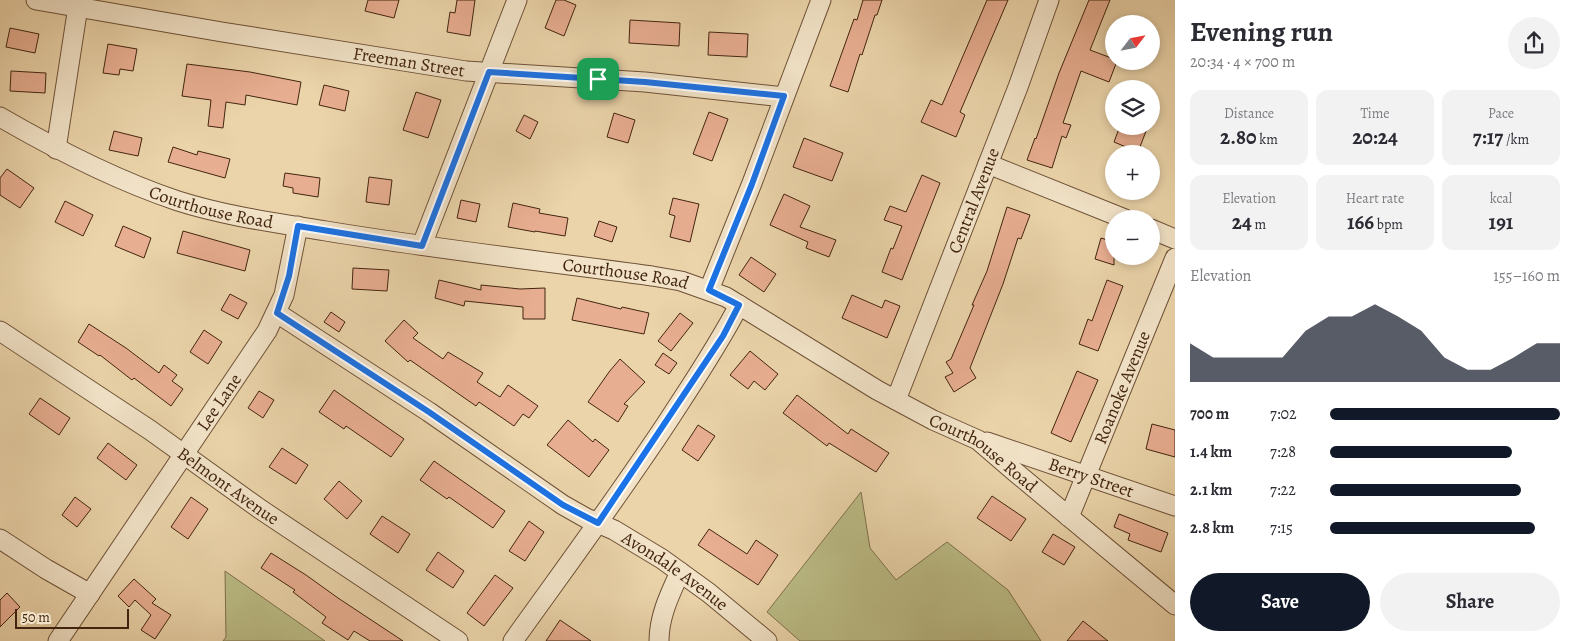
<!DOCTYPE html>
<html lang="en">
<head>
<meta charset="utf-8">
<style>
	:root { --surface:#fff; --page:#f2f2f3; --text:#2b2b33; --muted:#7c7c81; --accent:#111827 }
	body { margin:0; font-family:Alegreya,serif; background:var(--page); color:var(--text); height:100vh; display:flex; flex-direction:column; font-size:19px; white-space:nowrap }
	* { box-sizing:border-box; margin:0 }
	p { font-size:16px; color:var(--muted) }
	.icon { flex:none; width:28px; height:28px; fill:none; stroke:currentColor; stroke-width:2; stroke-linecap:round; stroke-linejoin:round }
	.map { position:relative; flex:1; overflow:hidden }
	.sheet { display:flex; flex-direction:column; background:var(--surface); width:400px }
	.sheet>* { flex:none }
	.needle { width:32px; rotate:58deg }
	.fabs { position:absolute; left:1105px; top:15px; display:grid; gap:10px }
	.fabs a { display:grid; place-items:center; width:55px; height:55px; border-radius:50%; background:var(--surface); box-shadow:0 2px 8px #0003; font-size:25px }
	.scale { position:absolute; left:15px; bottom:12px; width:114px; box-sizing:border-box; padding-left:5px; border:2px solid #43250f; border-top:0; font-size:14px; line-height:18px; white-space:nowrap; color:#43250f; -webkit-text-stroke:4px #f2e3c8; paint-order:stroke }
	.pin { position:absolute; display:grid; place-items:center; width:42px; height:42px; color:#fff; margin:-21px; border-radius:10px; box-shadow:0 2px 8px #0006 }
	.round { display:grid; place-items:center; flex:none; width:52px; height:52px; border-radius:26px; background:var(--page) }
	.headline { display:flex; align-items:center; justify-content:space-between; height:85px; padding:0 15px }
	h1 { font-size:28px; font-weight:700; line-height:38px }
	.figures { display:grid; grid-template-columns:repeat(3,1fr); gap:8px; height:85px; padding:5px 15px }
	.figures div { display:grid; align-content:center; border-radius:12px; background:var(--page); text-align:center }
	.figures b { font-size:21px; font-weight:700 }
	.figures small { font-size:14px; font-weight:400 }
	.figures p { font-size:14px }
	.chart { height:140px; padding:10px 15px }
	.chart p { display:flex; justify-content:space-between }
	.chart svg { width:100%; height:90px; margin-top:5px; fill:var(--accent); opacity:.7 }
	.button { display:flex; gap:10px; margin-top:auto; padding:10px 15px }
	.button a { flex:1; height:58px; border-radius:30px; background:var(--accent); color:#fff; font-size:20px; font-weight:700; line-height:58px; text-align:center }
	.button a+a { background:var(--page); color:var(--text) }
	ul { padding:0 15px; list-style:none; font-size:16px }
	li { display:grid; grid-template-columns:80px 60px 1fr; align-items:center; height:38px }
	li i { height:12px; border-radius:6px; background:var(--accent) }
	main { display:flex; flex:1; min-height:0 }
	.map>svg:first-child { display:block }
</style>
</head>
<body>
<main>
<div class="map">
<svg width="1175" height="641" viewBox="0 0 1175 641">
	<rect width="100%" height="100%" fill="#ebd4aa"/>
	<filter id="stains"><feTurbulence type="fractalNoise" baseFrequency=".004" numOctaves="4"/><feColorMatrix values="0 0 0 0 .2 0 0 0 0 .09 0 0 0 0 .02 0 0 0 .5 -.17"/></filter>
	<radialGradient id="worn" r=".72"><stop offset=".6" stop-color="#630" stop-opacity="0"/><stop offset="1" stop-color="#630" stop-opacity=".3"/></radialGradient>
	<!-- green -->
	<g fill="#bbbc86" stroke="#7f704a">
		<polygon points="861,492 870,548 896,580 947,542 1008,590 1041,641 800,641 767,612"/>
		<polygon points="225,571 325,641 223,641 226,637"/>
	</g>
	<!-- building -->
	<g fill="#e8ae91" stroke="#43250f">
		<polygon points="368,0 399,0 394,18 365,11"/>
		<polygon points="457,0 475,0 470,36 447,32 450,12 455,13"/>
		<polygon points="556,0 564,0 576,5 564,36 545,28"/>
		<polygon points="863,0 882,0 877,15 875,15 862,55 860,54 848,92 830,86 854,19 857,20"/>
		<polygon points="987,0 1008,0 960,112 965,115 956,137 921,122 931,100 942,105"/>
		<polygon points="1089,0 1110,0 1090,50 1114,59 1114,61 1117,61 1109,82 1081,71 1063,123 1071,125 1066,138 1062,136 1052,168 1027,160 1035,138 1036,139 1059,73"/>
		<polygon points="630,20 680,23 679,46 629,43"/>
		<polygon points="10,28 39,34 35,53 6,47"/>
		<polygon points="709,32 748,34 747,57 708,55"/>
		<polygon points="108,44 137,49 133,71 120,69 119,75 103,73"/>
		<polygon points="187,64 250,72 301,82 297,105 246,95 245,105 226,102 223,128 208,126 211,100 182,96"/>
		<polygon points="11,71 46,73 45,93 10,91"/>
		<polygon points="324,85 349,91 345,111 319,105"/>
		<polygon points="416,92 441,100 428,138 403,130"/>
		<polygon points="709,112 728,119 712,161 693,154"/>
		<polygon points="614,113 635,120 628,143 607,137"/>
		<polygon points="524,115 538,122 530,139 516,131"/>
		<polygon points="1120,126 1148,126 1138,152 1114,142"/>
		<polygon points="114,131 142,138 138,156 109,150"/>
		<polygon points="804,138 843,153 832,181 793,167"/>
		<polygon points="173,147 197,155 198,151 230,159 225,178 168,162"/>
		<polygon points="7,169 34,188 20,208 0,195 0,178"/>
		<polygon points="285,173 320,178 318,197 293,193 293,188 283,186"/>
		<polygon points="922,175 940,183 902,280 882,272 891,248 893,249 902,226 884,220 890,206 906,212"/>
		<polygon points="369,177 392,180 389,205 366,202"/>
		<polygon points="784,194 810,206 800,227 836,240 829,257 806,248 808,242 770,225"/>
		<polygon points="673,198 699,204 690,242 670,237 675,216 669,214"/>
		<polygon points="461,200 480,204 476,222 457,218"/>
		<polygon points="65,201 93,215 83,236 55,222"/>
		<polygon points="513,203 540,209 539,213 568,218 565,236 535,231 535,232 508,227"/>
		<polygon points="1007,207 1030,215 1021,239 1018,238 1003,284 970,368 976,378 954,392 945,377 953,373 946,362 951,359 974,305 972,305 987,271"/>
		<polygon points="599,221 617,227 612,242 594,236"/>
		<polygon points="123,226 151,238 144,258 115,246"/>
		<polygon points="183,231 250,250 245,271 177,253"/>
		<polygon points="1101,238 1114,242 1114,265 1095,259"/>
		<polygon points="751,257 776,274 764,292 739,275"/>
		<polygon points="353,268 389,270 387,291 352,289"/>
		<polygon points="439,280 481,290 481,285 520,289 545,288 545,319 523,319 523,307 465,301 464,306 435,298"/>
		<polygon points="1107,280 1123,286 1098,351 1079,344 1088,319 1092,321"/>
		<polygon points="230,294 247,303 238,319 221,310"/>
		<polygon points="852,295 882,308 885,300 900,306 887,338 842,318"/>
		<polygon points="577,298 621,309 622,307 649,313 644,334 572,320"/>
		<polygon points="331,312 345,322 339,332 324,322"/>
		<polygon points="680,313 693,323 671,351 658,341"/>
		<polygon points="404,320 418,333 413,338 443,359 448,352 483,373 477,382 500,397 508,385 538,406 529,418 523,414 514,426 479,402 476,406 410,360 408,362 385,341"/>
		<polygon points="89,324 126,348 159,373 164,365 177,375 172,381 183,389 171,406 134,378 132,380 100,355 99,356 78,342"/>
		<polygon points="204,330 222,342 208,364 190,352"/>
		<polygon points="750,351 778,374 765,390 754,381 748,389 730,375"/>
		<polygon points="663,353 677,363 669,374 655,365"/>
		<polygon points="620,359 645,382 624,404 628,406 618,422 588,402 609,372"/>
		<polygon points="1077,371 1098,380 1071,442 1051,433"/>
		<polygon points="334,390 404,439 391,457 346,426 344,429 319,412"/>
		<polygon points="259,391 274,400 263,418 248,408"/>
		<polygon points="797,395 848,434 851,429 889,453 876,472 829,443 827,446 783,413"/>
		<polygon points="40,398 70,418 59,435 29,414"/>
		<polygon points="568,420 593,442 595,439 609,450 589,477 547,445"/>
		<polygon points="1152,424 1175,430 1175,457 1146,449"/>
		<polygon points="698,425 715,436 698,461 682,450"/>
		<polygon points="108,443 137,465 126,480 97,458"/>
		<polygon points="282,448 308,465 296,484 269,467"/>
		<polygon points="434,461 505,511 493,528 449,497 447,499 420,480"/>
		<polygon points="339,481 362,501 347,519 324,499"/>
		<polygon points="992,496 1026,519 1011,541 977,518"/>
		<polygon points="75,497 91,509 77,527 62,515"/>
		<polygon points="191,497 208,509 188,539 171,527"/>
		<polygon points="1119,514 1168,533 1161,552 1128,540 1130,534 1114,527"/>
		<polygon points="382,516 410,534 398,553 370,534"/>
		<polygon points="529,521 544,532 525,561 509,551"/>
		<polygon points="709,529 747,554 756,540 778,555 758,585 698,545"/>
		<polygon points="1053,534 1075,547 1064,565 1042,552"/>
		<polygon points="438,552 464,571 453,588 426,570"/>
		<polygon points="271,553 306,575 338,598 403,641 370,641 354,631 348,640 322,623 326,617 293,592 295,590 261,568"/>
		<polygon points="495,575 513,588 484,626 467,613"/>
		<polygon points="134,579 156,599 152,603 171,615 155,639 141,630 151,615 135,600 129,607 118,596"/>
		<polygon points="7,593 20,607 0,627 0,600"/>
		<polygon points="560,620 591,641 546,641"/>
		<polygon points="1083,621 1108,641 1067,641"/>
	</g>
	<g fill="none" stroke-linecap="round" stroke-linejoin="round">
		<defs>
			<g id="minor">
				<path id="s1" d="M36,0L222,32L466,71L645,82L784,97"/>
				<path id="s2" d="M0,117C57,150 115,180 178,201C225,216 277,223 326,231C434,249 543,261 652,276L681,281L726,297L877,390L933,420L978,440L1014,471L1175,605"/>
				<polyline points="56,149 79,0"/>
				<polyline points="988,164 1125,219"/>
				<polyline points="1151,229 1175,239"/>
				<polyline points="422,245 517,0"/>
				<polyline points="709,290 752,183 821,0"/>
				<path id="s3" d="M277,313L429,412L563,505L586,518L614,530L662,559L709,593L767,641"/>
				<path id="s4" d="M0,331L150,430L260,509L458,641"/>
				<path id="s5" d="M896,400L1018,87L1049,0"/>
				<path id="s6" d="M987,442L1175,506"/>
				<path id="s7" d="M1069,517L1175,258"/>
				<polyline points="0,539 46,569 90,594"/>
				<path id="s8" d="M58,641L267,331L284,295L298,226"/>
				<path d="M513,641C566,567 620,494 670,418C694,381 719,344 739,305"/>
				<path d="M659,641C659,616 670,594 680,572"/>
			</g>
		</defs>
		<!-- minor casing -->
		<use href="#minor" stroke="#6d5136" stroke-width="21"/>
		<!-- minor -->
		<use href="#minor" stroke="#f2e3c8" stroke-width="19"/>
	</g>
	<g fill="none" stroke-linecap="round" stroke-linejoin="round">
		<defs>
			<polygon id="route" points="489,72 645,82 784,96 752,184 709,290 739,305 723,336 598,523 563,505 429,412 277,313 289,276 298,226 422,246"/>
		</defs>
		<!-- route casing -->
		<use href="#route" stroke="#fff" stroke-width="10"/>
		<!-- route -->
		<use href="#route" stroke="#1a73e8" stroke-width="6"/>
	</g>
	<g text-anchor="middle" stroke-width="4" stroke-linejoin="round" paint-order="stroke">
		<!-- street labels -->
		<g font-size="18" fill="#43250f" stroke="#f2e3c8">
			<text dy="6" stroke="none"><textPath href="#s1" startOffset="378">Freeman Street</textPath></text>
			<text dy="6" stroke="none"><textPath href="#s5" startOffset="214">Central Avenue</textPath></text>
			<text dy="6" stroke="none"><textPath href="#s2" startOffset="231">Courthouse Road</textPath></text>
			<text dy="6" stroke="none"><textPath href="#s2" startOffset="651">Courthouse Road</textPath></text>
			<text dy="6" stroke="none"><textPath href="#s7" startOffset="140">Roanoke Avenue</textPath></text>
			<text dy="6" stroke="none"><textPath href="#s8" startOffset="288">Lee Lane</textPath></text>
			<text dy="6" stroke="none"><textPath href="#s2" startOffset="1056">Courthouse Road</textPath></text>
			<text dy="6" stroke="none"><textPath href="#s6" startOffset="110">Berry Street</textPath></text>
			<text dy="6" stroke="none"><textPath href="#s4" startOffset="276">Belmont Avenue</textPath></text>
			<text dy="6" stroke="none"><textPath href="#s3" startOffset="475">Avondale Avenue</textPath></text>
		</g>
	</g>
	<rect width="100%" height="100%" filter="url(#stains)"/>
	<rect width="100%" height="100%" fill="url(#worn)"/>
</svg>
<div class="fabs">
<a><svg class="needle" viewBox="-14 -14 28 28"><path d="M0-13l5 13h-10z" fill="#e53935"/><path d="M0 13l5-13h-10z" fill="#7c7c81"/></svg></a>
<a><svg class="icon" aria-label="layers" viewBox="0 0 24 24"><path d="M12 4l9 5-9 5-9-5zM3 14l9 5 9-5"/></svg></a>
<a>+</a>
<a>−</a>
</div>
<div class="scale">50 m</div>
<div class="pin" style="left:598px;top:79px;background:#1e9e55"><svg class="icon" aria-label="arrive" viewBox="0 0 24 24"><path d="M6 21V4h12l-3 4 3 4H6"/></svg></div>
</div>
<section class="sheet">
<div class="headline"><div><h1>Evening run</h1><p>20:34 · 4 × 700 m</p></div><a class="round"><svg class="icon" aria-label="share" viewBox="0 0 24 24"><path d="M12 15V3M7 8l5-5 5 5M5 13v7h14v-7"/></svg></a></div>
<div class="figures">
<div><p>Distance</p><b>2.80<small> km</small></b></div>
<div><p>Time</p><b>20:24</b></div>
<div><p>Pace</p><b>7:17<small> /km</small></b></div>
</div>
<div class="figures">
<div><p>Elevation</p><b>24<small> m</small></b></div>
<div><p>Heart rate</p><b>166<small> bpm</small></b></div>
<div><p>kcal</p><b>191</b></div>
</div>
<div class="chart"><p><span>Elevation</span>155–160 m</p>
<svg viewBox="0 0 160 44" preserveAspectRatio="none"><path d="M0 44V25L10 32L20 32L30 32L40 32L50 19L60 12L70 12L80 6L90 12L100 19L110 32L120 38L130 38L140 32L150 25L160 25V44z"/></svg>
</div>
<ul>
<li><b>700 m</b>7:02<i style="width:100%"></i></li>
<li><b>1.4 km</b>7:28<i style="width:79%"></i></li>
<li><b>2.1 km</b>7:22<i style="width:83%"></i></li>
<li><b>2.8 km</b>7:15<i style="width:89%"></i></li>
</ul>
<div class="button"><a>Save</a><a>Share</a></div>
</section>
</main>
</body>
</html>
